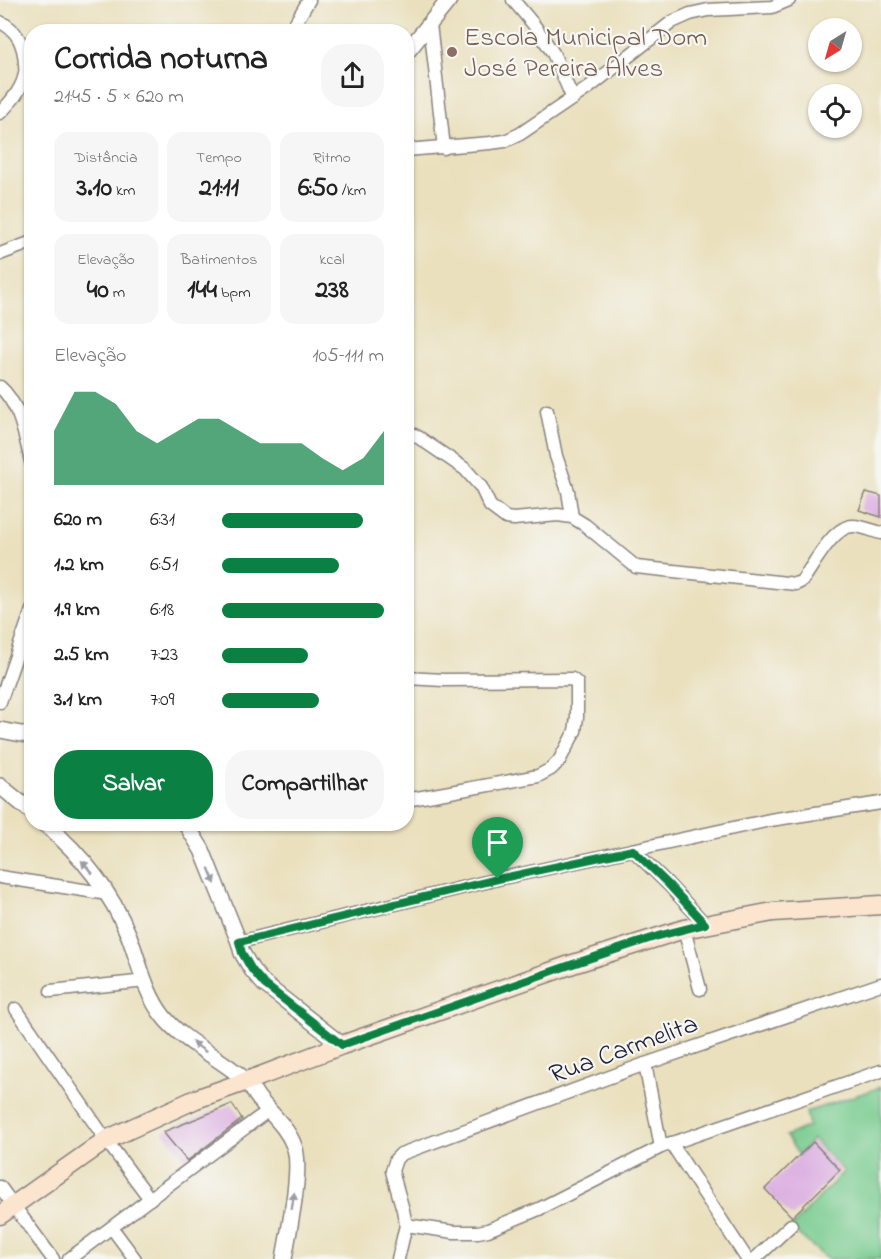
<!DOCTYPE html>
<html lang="pt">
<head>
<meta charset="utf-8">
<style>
	:root { --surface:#fff; --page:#f6f6f6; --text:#222; --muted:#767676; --accent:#0b8043 }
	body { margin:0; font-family:"Indie Flower",sans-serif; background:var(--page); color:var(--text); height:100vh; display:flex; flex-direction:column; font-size:22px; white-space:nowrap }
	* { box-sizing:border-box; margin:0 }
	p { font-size:20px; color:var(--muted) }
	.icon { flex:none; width:33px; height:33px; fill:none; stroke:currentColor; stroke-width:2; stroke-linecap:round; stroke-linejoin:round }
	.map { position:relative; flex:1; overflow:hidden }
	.side { position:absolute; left:24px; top:24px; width:390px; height:807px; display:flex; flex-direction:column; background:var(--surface); border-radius:24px; box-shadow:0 2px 4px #0004 }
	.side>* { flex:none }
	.needle { width:39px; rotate:217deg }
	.buttons { position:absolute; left:808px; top:18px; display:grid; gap:12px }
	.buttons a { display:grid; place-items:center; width:54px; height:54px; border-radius:50%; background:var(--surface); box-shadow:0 2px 4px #0004; font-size:30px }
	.pin { position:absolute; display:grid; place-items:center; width:51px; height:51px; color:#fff; margin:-62px -26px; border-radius:50% 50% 50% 0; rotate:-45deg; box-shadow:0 0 6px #0007 }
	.pin .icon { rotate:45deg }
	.round { display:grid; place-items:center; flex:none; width:63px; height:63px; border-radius:24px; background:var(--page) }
	.overview { display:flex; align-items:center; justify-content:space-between; height:102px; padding:0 30px }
	h1 { font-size:33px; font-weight:700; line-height:45px }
	.figures { display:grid; grid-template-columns:repeat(3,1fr); gap:9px; height:102px; padding:6px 30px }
	.figures div { display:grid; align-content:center; border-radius:15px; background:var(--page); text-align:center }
	.figures b { font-size:26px; font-weight:700 }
	.figures small { font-size:16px; font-weight:400 }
	.figures p { font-size:16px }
	.chart { height:168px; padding:12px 30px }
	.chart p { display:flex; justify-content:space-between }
	.chart svg { width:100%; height:108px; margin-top:6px; fill:var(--accent); opacity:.7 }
	.button { display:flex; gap:12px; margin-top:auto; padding:12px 30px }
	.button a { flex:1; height:69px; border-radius:24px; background:var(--accent); color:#fff; font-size:24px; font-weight:700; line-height:69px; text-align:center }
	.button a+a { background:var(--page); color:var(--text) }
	ul { padding:0 30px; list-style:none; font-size:20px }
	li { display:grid; grid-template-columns:96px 72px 1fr; align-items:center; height:45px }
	li i { height:15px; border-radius:8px; background:var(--accent) }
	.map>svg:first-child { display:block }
</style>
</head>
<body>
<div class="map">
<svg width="881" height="1259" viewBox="0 0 881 1259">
	<rect width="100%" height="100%" fill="#f6f6f2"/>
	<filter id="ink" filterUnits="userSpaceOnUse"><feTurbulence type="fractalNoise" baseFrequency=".0167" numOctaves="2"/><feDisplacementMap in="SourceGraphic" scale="12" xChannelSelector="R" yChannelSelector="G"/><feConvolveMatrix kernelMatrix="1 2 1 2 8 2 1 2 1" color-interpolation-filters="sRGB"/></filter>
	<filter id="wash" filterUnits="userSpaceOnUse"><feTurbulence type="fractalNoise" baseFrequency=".008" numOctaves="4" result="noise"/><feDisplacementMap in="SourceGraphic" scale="24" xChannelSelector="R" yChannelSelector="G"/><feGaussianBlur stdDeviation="1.35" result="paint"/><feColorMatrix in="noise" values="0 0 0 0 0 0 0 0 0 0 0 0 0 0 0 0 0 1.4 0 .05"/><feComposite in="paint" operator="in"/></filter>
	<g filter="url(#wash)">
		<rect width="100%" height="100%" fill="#eae0bd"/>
		<!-- green -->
		<polygon fill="#77cb8e" stroke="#4c7664" stroke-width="1.5" points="881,1087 881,1259 827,1259 791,1228 844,1171 813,1139 799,1155 786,1136 809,1126 806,1112"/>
		<g id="blocks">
			<!-- building -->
			<g fill="#dbaee1">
				<polygon points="866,492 881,496 881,517 859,510"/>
				<polygon points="232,1104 242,1119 187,1161 163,1132"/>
				<polygon points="813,1142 840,1170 792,1217 765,1189"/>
			</g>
		</g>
	</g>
	<g filter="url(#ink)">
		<use href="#blocks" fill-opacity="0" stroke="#86817c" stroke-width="1.5"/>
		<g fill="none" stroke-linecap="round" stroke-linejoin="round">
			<defs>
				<g id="minor">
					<polyline points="513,0 534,25 553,53 573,99"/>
					<path d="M0,22C18,30 24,45 25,64C25,67 26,70 25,73C23,89 10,103 0,113"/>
					<polyline points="430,24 444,148"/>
					<polyline points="290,32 309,0"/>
					<polyline points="406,150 490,143 505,141 520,134 588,88 672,22 690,14 708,10 772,7 789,0"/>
					<polyline points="0,254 32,242"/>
					<path d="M0,387C21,405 25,439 32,465"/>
					<polyline points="547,411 556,456 568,491 572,517"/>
					<path d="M406,431L418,437L465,469L481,487L490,506L506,518L514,519L558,515L572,517L585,525L636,567L796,584L802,581C813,566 833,526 853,526C862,526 873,531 881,533"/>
					<polyline points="406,678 444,680 572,679 577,683 577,717 575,731 559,761 551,769 538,776 406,800"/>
					<polyline points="0,702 32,610"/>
					<polyline points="633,850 668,884 705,924"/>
					<polyline points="0,877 108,894"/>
					<polyline points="684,929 700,989"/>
					<polyline points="239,942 498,879 770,820 881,803"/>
					<polyline points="51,991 146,981"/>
					<polyline points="16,1009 106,1140 150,1199"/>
					<polyline points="645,1064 661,1147"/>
					<polyline points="671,1143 747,1259"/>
					<polyline points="0,1187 53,1259"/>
					<polyline points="406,1225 454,1232 478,1232 488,1230 539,1209 661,1147 881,1071"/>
					<polyline points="112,1228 135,1259"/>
					<polyline points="69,1259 269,1110"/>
					<polyline points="398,1259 406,1225 403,1210 392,1171 396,1159 401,1154 645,1064 881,984"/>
					<polyline points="755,1259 791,1225"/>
				</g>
				<g id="tertiary">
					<polyline points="406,53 449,0"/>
					<polyline points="0,730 32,736"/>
					<polyline points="0,786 32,812"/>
					<path d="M45,824C81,854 111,892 129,936C139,962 145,993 163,1016C183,1042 221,1058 245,1080C251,1085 254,1093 259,1099C271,1114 287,1127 294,1146C303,1167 288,1234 284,1259"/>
					<polyline points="186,824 202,850 239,942 242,953 252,970 264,984 342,1045"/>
				</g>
				<polyline id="secondary" points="0,1215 106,1140 196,1099 247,1081 342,1045 573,964 684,929 773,912 881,905"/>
			</defs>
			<!-- minor casing -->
			<use href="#minor" stroke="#86817c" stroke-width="15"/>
			<!-- tertiary casing -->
			<use href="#tertiary" stroke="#86817c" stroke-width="18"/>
			<!-- secondary casing -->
			<use href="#secondary" stroke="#86817c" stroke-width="21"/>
			<!-- minor -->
			<use href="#minor" stroke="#fff" stroke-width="12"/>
			<!-- tertiary -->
			<use href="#tertiary" stroke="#fff" stroke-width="15"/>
			<!-- secondary -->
			<use href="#secondary" stroke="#fbe5cf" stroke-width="18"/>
		</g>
		<!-- one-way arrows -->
		<defs><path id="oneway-solid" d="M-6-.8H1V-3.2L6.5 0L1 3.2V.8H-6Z" transform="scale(1.5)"/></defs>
		<g fill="#9c9ca7">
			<use href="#oneway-solid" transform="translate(87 867) rotate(-131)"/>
			<use href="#oneway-solid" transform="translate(212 876) rotate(68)"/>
			<use href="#oneway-solid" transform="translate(199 1047) rotate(-144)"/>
			<use href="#oneway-solid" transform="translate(293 1201) rotate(-81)"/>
		</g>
	</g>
	<g fill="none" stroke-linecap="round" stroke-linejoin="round" filter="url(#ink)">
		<defs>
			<polygon id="route" points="633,850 668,884 705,924 658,936 573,964 342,1045 264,984 252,970 242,953 239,942 498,879"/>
		</defs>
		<!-- route casing -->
		<use href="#route" stroke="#fff" stroke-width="12"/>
		<!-- route -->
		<use href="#route" stroke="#0b8043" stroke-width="8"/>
	</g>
	<!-- markers -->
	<circle fill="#8d6e63" stroke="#f6f6f2" stroke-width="2" cx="452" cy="52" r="6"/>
	<g text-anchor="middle" stroke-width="4.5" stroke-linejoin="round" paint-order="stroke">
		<!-- education labels -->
		<g font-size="27" fill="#785e54" stroke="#f6f6f2" text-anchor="start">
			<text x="464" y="45">Escola Municipal Dom<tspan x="464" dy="31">José Pereira Alves</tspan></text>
		</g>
		<!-- street labels -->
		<g font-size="27" fill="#22223b" stroke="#f6f6f2">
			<text transform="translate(623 1048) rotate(-20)" y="9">Rua Carmelita</text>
		</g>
	</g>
</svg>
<div class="buttons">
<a><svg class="needle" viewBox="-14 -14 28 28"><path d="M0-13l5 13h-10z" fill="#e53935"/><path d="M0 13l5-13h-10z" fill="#767676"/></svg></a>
<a><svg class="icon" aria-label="locate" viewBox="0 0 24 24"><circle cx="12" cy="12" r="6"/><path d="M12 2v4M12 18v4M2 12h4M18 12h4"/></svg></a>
</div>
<div class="pin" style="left:498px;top:879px;background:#1e9e55"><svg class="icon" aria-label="arrive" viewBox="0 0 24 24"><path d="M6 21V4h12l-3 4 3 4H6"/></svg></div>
<section class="side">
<div class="overview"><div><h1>Corrida noturna</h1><p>21:45 · 5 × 620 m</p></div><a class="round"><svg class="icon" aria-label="share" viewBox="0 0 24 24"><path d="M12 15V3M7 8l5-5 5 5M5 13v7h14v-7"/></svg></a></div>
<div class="figures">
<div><p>Distância</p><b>3.10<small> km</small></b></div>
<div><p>Tempo</p><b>21:11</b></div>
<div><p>Ritmo</p><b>6:50<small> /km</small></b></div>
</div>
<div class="figures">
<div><p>Elevação</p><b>40<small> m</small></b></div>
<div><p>Batimentos</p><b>144<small> bpm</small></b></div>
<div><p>kcal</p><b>238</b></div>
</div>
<div class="chart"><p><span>Elevação</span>105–111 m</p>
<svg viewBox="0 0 160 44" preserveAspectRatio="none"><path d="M0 44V22L10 6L20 6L30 11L40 22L50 27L60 22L70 17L80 17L90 22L100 27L110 27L120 27L130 33L140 38L150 33L160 22V44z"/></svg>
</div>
<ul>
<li><b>620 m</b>6:31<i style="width:87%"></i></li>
<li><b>1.2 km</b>6:51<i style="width:72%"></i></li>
<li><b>1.9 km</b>6:18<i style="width:100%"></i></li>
<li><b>2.5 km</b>7:23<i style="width:53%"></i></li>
<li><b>3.1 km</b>7:09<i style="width:60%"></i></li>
</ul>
<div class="button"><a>Salvar</a><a>Compartilhar</a></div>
</section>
</div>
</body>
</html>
